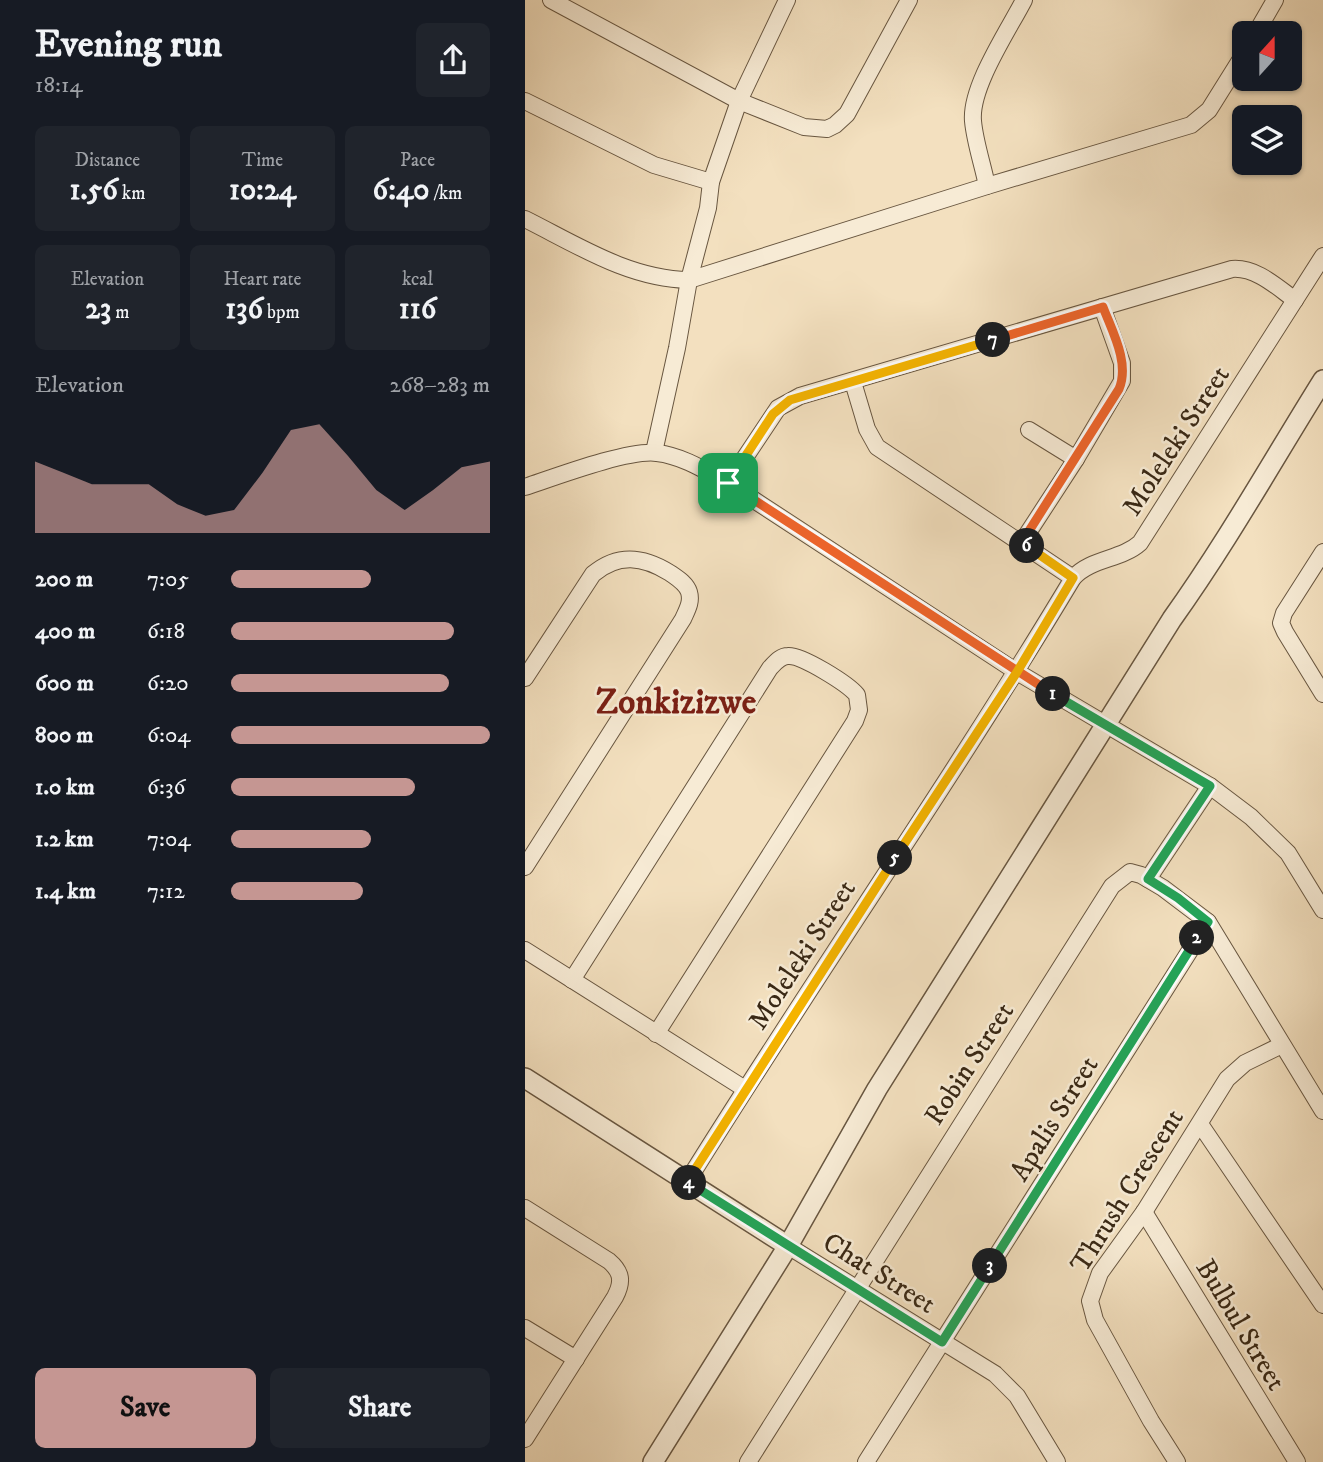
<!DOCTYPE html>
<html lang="en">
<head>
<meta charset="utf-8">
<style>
	:root { --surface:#171b24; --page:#20242c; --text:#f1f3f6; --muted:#9ea1a6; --accent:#c59692 }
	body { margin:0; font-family:"IM FELL DW Pica",serif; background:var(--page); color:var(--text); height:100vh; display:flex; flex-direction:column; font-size:26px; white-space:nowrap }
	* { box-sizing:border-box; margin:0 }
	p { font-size:23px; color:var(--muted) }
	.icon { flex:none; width:38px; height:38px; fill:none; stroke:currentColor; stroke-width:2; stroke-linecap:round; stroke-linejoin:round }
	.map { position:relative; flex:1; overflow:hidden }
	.details { display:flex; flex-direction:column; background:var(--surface); width:525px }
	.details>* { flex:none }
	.needle { width:46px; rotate:21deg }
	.buttons { position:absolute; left:707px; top:21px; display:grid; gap:14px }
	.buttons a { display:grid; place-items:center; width:70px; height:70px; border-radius:10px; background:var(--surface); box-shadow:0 2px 5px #0004; font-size:35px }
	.pin { position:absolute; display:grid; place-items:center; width:60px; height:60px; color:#fff; margin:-30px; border-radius:14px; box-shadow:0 4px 10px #0006 }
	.km { position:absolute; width:35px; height:35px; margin:-18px; border-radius:50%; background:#222; color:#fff; font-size:19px; line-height:35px; text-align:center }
	.round { display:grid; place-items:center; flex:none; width:74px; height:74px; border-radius:10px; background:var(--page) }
	.headline { display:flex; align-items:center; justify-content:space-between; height:119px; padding:0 35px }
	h1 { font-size:38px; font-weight:800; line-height:52px }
	.stats { display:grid; grid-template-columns:repeat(3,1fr); gap:10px; height:119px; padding:7px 35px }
	.stats div { display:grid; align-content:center; border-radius:10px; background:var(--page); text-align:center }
	.stats b { font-size:30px; font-weight:800 }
	.stats small { font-size:19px; font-weight:400 }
	.stats p { font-size:19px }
	.chart { height:196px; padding:14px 35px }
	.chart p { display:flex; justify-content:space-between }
	.chart svg { width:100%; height:126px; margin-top:7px; fill:var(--accent); opacity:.7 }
	.primary-button { display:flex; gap:14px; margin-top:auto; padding:14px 35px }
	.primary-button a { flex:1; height:80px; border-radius:10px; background:var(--accent); color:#111; font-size:28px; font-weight:800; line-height:80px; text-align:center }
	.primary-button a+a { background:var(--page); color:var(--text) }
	ul { padding:0 35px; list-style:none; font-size:23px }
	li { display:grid; grid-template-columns:112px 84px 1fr; align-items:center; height:52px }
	li i { height:18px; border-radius:9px; background:var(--accent) }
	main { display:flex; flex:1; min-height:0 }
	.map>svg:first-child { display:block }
</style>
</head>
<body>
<main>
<section class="details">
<div class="headline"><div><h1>Evening run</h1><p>18:14</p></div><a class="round"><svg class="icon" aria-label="share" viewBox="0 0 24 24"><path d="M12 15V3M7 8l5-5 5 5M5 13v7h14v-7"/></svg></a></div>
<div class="stats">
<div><p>Distance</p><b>1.56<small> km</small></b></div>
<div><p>Time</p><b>10:24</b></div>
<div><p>Pace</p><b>6:40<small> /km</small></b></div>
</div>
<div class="stats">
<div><p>Elevation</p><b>23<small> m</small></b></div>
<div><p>Heart rate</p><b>136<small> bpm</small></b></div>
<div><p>kcal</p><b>116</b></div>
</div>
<div class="chart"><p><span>Elevation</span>268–283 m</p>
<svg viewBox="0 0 160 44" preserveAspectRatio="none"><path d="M0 44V19L10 23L20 27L30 27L40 27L50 34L60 38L70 36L80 23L90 8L100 6L110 17L120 29L130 36L140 29L150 21L160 19V44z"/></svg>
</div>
<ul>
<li><b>200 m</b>7:05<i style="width:54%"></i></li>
<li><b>400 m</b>6:18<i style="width:86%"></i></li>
<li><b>600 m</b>6:20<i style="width:84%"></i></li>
<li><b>800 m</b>6:04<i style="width:100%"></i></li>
<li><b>1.0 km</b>6:36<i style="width:71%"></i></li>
<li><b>1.2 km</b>7:04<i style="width:54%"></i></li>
<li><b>1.4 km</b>7:12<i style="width:51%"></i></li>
</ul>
<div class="primary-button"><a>Save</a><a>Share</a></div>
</section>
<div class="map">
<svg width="798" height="1462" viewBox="0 0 798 1462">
	<rect width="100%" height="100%" fill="#f3e0bf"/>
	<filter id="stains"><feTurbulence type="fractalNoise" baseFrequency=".00286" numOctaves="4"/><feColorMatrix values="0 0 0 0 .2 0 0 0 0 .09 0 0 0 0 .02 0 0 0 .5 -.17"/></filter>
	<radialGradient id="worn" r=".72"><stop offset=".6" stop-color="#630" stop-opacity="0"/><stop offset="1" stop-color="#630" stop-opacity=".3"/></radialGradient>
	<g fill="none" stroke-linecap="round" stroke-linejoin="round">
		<defs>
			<g id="minor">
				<polyline points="26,0 214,101 279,127 302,129 310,125 322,114 384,0"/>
				<polyline points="731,33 750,0"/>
				<polyline points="0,101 129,165 186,182"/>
				<path d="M462,186C458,165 450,143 448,121C445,87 483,31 499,0"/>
				<path d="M0,219C52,245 104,279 164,280L462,186L666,125L684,110L719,54"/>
				<polyline points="328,382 342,429 352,447 548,578"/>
				<polyline points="504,430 551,459"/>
				<polyline points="129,452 152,348 164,280 183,208 186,182 214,101 262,0"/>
				<path d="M203,483L253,408L275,396L707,269C731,267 752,287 770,300"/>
				<path d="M0,487C30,477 104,449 132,453C158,456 181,471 203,483L492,672L685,786L726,817L763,853L798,910"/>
				<polyline points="497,542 551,459 597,381 597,363 577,307"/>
				<polyline points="798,552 759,613 756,623 760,632 798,694"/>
				<path d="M0,678L68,574C93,553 118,556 145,573C152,578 161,583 164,592C167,602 162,610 158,619L0,867"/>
				<polyline points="623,879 685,786"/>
				<polyline points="0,950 220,1089"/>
				<path d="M47,980L245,668C250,663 255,656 263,656C277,655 323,684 332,695L334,710L330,721L131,1034"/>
				<polyline points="675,1124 798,1305"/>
				<path d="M162,1182C288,979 425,783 548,578C566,558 596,560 615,543L798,256"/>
				<path d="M0,1208L84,1261C97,1272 98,1282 90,1297L0,1439"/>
				<polyline points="619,1212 772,1462"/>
				<polyline points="263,1246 470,1374 492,1396 532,1462"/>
				<polyline points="0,1328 51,1359"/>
				<polyline points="223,1462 587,886 605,872 616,875 638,888 683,922 798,1111"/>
				<polyline points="341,1462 683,922"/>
				<polyline points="652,1462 626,1421 570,1320 565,1301 575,1273 619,1212 702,1079 720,1063 757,1045"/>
			</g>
			<g id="tertiary">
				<polyline points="0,1078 263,1246"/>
				<path d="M128,1462L263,1246L352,1089L647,619C702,542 748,460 798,380"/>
			</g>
		</defs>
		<!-- minor casing -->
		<use href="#minor" stroke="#685640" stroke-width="18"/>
		<!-- tertiary casing -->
		<use href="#tertiary" stroke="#685640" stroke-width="22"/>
		<!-- minor -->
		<use href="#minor" stroke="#f7ebd5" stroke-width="16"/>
		<!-- tertiary -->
		<use href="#tertiary" stroke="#f7ebd5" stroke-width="19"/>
	</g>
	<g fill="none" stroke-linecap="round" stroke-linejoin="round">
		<defs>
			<polyline id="split-1" points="203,483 528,694"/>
			<polyline id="split-2" points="528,694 685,786 623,879 653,898 683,922 672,938"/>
			<polyline id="split-3" points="465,1266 672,938"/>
			<polyline id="split-4" points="164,1183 417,1342 465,1266"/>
			<polyline id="split-5" points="164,1183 162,1182 370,858"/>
			<polyline id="split-6" points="370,858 492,672 548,578 502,546"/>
			<path id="split-7" d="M468,340L578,307C587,331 605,363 594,389L497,542L502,546"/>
			<polyline id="split-8" points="203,483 248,414 265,400 468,340"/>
		</defs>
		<!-- split-1 casing -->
		<use href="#split-1" stroke="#fff" stroke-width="14"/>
		<!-- split-2 casing -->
		<use href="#split-2" stroke="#fff" stroke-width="14"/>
		<!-- split-3 casing -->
		<use href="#split-3" stroke="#fff" stroke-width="14"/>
		<!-- split-4 casing -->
		<use href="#split-4" stroke="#fff" stroke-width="14"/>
		<!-- split-5 casing -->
		<use href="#split-5" stroke="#fff" stroke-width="14"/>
		<!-- split-6 casing -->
		<use href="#split-6" stroke="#fff" stroke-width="14"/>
		<!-- split-7 casing -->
		<use href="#split-7" stroke="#fff" stroke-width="14"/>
		<!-- split-8 casing -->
		<use href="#split-8" stroke="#fff" stroke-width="14"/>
		<!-- split-1 -->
		<use href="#split-1" stroke="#f0652b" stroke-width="9"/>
		<!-- split-2 -->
		<use href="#split-2" stroke="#22a559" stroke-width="9"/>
		<!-- split-3 -->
		<use href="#split-3" stroke="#22a559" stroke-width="9"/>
		<!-- split-4 -->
		<use href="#split-4" stroke="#22a559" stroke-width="9"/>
		<!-- split-5 -->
		<use href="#split-5" stroke="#f5b400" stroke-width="9"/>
		<!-- split-6 -->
		<use href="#split-6" stroke="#f5b400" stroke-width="9"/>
		<!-- split-7 -->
		<use href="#split-7" stroke="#f0652b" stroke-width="9"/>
		<!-- split-8 -->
		<use href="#split-8" stroke="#f5b400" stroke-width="9"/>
	</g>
	<g text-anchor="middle" stroke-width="5" stroke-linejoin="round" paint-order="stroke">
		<!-- street labels -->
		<g font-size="28" fill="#392815" stroke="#f7ebd5">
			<text transform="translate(650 440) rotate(-57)" y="10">Moleleki Street</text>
			<text transform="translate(276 954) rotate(-57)" y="10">Moleleki Street</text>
			<text transform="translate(443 1063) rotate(-57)" y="10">Robin Street</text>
			<text transform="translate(528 1118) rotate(-58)" y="10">Apalis Street</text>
			<text transform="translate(601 1190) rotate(-58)" y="10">Thrush Crescent</text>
			<text transform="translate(355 1272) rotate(32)" y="10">Chat Street</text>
			<text transform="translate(717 1324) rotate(59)" y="10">Bulbul Street</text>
		</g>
		<!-- district labels -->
		<g font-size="35" font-weight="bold" fill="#7a1f14" stroke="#f7ebd5">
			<text x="151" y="713">Zonkizizwe</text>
		</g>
	</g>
	<rect width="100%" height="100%" filter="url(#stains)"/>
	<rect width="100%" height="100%" fill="url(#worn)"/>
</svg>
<div class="buttons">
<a><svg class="needle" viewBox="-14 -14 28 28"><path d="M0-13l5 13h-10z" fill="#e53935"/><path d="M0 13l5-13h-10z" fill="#9ea1a6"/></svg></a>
<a><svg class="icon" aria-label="layers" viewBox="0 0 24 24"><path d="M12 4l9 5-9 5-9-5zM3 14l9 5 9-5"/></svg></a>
</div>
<div class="pin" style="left:203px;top:483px;background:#1e9e55"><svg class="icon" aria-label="arrive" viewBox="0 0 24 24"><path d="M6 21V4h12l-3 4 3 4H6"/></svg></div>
<b class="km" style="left:528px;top:694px">1</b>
<b class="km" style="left:672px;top:938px">2</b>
<b class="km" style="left:465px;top:1266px">3</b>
<b class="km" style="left:164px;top:1183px">4</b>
<b class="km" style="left:370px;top:858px">5</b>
<b class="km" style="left:502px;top:546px">6</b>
<b class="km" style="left:468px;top:340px">7</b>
</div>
</main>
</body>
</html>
